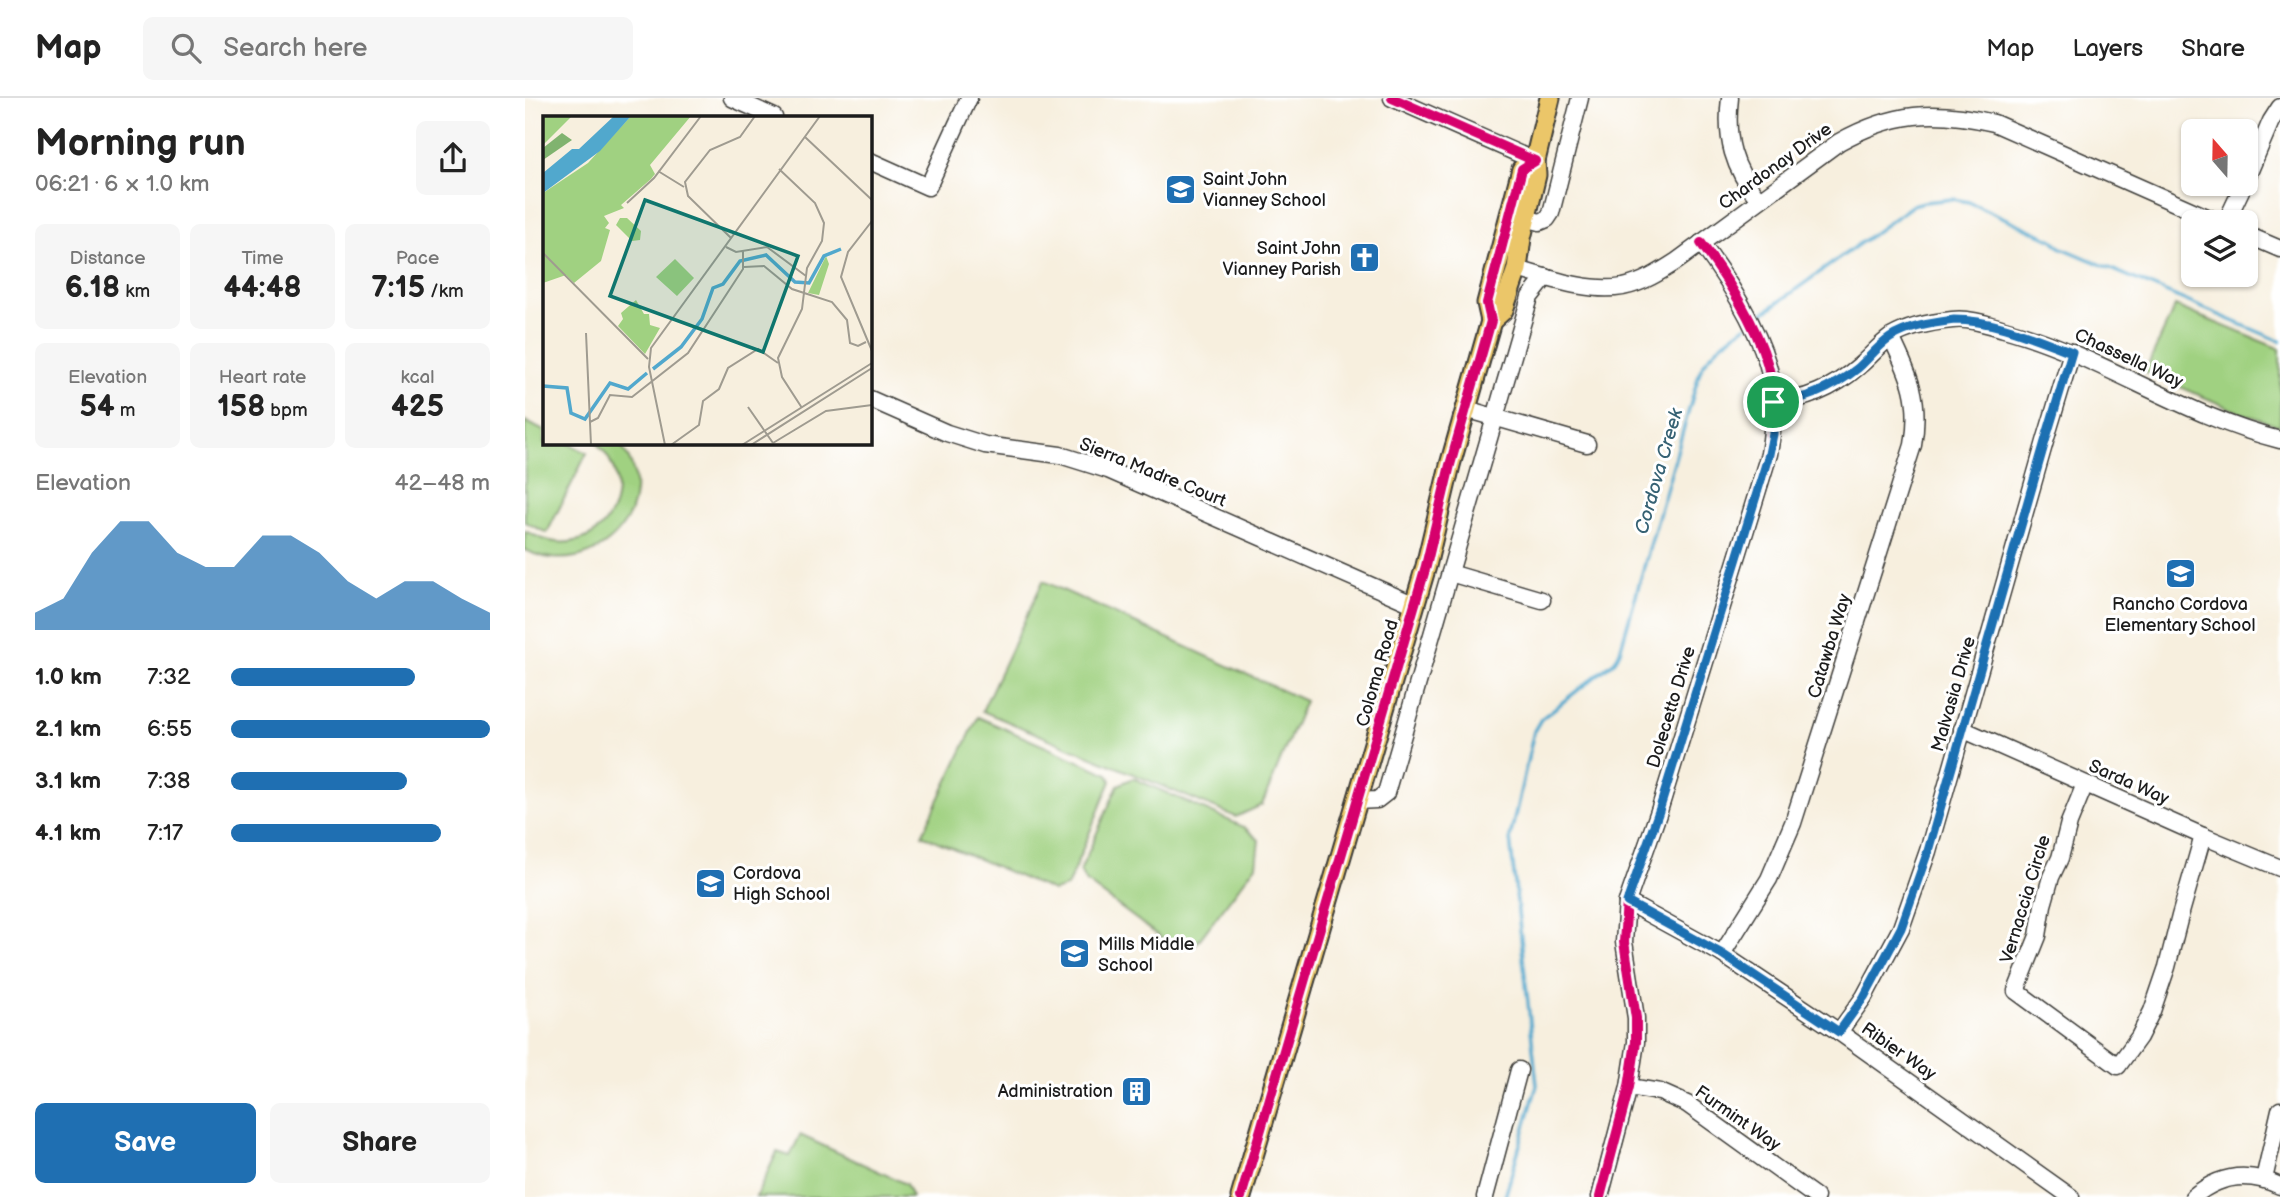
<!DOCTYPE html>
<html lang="en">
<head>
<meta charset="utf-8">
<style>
	:root { --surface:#fff; --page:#f6f6f6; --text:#222; --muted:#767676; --line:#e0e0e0; --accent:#1f6fb2 }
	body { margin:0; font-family:"Balsamiq Sans",sans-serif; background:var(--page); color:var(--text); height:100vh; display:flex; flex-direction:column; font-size:26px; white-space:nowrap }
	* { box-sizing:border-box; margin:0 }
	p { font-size:23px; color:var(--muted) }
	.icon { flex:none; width:38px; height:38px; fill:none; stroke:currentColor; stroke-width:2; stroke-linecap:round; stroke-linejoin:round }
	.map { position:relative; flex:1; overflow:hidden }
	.details { display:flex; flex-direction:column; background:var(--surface); width:525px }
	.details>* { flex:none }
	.needle { width:46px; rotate:340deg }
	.tools { position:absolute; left:1656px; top:21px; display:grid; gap:14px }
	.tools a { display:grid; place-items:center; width:77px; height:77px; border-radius:10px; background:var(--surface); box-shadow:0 2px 5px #0004; font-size:35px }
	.pin { position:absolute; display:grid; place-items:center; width:60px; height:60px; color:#fff; margin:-30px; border:4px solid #fff; border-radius:50%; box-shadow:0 2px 7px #0007 }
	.round { display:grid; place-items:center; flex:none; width:74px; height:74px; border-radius:10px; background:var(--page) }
	.head { display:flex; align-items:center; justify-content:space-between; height:119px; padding:0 35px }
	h1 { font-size:38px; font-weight:600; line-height:52px }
	.stats { display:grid; grid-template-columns:repeat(3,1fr); gap:10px; height:119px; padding:7px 35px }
	.stats div { display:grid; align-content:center; border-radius:10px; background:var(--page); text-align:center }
	.stats b { font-size:30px; font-weight:600 }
	.stats small { font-size:19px; font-weight:400 }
	.stats p { font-size:19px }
	.chart { height:196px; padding:14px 35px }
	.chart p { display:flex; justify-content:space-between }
	.chart svg { width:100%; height:126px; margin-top:7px; fill:var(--accent); opacity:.7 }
	.cta { display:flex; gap:14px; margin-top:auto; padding:14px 35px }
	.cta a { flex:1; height:80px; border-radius:10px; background:var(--accent); color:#fff; font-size:28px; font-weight:600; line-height:80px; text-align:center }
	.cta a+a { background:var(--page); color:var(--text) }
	ul { padding:0 35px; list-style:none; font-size:23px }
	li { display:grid; grid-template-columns:112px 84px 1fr; align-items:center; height:52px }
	li i { height:18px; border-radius:9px; background:var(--accent) }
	header { display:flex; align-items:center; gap:42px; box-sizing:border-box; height:98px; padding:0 35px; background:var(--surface); border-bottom:2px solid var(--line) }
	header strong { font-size:33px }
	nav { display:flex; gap:38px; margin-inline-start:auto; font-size:24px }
	.search { width:490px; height:63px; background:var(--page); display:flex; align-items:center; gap:18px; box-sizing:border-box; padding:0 24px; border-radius:10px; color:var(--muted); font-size:26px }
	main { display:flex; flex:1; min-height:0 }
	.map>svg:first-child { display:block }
</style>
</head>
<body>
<header>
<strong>Map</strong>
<div class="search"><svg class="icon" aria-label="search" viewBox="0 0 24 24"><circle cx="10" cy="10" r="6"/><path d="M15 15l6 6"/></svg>Search here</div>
<nav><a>Map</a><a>Layers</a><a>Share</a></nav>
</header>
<main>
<section class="details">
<div class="head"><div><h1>Morning run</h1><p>06:21 · 6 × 1.0 km</p></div><a class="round"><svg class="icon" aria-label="share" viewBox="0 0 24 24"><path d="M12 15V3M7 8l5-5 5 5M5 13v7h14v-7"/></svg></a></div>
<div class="stats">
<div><p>Distance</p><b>6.18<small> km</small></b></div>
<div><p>Time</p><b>44:48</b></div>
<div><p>Pace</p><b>7:15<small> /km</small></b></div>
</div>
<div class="stats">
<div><p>Elevation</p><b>54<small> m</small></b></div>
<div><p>Heart rate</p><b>158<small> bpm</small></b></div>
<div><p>kcal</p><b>425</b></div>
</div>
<div class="chart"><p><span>Elevation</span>42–48 m</p>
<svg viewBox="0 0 160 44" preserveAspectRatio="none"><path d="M0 44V38L10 33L20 17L30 6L40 6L50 17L60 22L70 22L80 11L90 11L100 17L110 27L120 33L130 27L140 27L150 33L160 38V44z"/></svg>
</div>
<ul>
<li><b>1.0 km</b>7:32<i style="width:71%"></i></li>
<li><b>2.1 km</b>6:55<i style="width:100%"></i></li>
<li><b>3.1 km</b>7:38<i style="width:68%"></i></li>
<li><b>4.1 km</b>7:17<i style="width:81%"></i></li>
</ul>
<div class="cta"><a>Save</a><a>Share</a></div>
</section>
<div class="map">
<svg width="1755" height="1099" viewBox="0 0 1755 1099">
	<rect width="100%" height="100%" fill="#fff"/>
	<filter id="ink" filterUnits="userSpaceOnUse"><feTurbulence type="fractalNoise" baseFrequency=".0143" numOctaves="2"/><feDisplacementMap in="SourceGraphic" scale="14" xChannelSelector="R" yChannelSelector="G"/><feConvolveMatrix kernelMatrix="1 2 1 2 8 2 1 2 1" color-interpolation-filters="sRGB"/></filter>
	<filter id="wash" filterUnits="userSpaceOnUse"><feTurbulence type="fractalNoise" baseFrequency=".00686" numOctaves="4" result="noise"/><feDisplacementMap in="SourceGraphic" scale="28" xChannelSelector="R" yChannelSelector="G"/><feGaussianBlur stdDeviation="1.57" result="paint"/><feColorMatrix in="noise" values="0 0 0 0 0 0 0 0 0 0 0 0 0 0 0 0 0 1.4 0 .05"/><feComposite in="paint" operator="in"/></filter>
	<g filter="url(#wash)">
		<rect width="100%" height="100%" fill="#f7efde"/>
		<!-- green -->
		<g fill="#a0d181" stroke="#5e764e" stroke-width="2">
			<polygon points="1650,208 1755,251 1755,328 1714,314 1620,274"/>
			<polygon points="0,323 19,333 19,345 43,345 62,355 22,435 0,424"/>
			<path d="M71,345H94C143,407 72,487 0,452V433C10,438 20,443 31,444C89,450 112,381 71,345Z"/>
			<polygon points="518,483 780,603 737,707 711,719 457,613"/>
			<polygon points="453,619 583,676 586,683 542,789 528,793 397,737"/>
			<polygon points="608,680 719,729 734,742 731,767 671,846 650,850 560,783 555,773 593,687"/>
			<polygon points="275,1037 381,1086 387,1099 231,1099 252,1054 265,1058"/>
		</g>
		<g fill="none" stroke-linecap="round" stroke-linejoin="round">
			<!-- stream -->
			<g stroke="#51a8cd" stroke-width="3.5">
				<polyline points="1230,221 1388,107 1399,104 1428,101 1444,104 1528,142 1535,149 1755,243"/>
				<path d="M980,1099L1012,987L985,740L1009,633L1016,621L1090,563L1095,553L1175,273C1185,252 1203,241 1221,228"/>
			</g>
		</g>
	</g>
	<g filter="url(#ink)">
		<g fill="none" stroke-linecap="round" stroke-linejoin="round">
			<defs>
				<g id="minor">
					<polyline points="207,0 249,19"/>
					<polyline points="867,0 1010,63"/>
					<path d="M1205,0C1200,41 1208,70 1234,102"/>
					<polyline points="345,63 403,89 444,0"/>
					<polyline points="1720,84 1746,23 1755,9"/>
					<polyline points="1000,120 1015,124 1022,121 1026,115 1055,0"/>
					<polyline points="1701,124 1719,86"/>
					<polyline points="1720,136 1755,151"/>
					<path d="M992,171C1024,180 1064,195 1098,189C1118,185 1135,174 1152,163L1314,44C1368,14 1409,11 1469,25L1693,124"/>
					<polyline points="345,301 422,335 460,347 535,357 583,372 890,507"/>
					<path d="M1248,304C1280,303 1310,289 1334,268C1345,259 1354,247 1366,239C1383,229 1407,224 1427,222C1445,220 1462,226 1479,231C1575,257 1658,318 1755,342"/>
					<polyline points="941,311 1062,346"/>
					<polyline points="925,475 1017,502"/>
					<polyline points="1437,631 1678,738 1755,770"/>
					<polyline points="1560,686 1544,725 1535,760 1526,779 1518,807 1513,838 1491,893 1593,968 1614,939 1627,913 1642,869 1655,818 1678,738"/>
					<polyline points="832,703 852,702 861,695 1005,199 1021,179"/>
					<polyline points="1102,804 1197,856 1314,934 1546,1099"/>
					<path d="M1197,856L1244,781L1268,725L1388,347C1396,302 1385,278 1366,239"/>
					<polyline points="1314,934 1339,899 1376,830 1403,753 1521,340 1547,254"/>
					<polyline points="1104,989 1135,994 1162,1006 1291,1099"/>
					<polyline points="1739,1081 1755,1012"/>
					<polyline points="960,1099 994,972"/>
					<path d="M1075,1099L1104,989L1111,944V920L1099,844L1102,804L1134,713L1244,356C1248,331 1251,304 1246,280C1237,235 1203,182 1176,145"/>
					<path d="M1668,1099C1695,1076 1724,1073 1755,1088"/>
				</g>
				<g id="major">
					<polyline points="966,223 978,212 992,171 996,140 1011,77 1010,63 1025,0"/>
					<polyline points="716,1099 901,468 925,367 966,223 962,205 997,71 1010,63"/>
				</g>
			</defs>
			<!-- minor casing -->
			<use href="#minor" stroke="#3d3c39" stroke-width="19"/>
			<!-- major casing -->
			<use href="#major" stroke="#3d3c39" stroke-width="23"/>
			<!-- minor -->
			<use href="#minor" stroke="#fff" stroke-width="16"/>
			<!-- major -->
			<use href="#major" stroke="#ebc669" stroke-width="19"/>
			<defs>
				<g id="cycleway">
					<polyline points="716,1099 901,468 925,367 966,223 962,205 997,71 1010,63 867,0"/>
					<path d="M1075,1099L1104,989L1111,944V920L1099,844L1102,804L1134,713L1244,356C1248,331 1251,304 1246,280C1237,235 1203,182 1176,145"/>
				</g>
			</defs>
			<!-- cycleway casing -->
			<use href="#cycleway" stroke="#fff" stroke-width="15"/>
			<!-- cycleway -->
			<use href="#cycleway" stroke="#d6006c" stroke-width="10"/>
		</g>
	</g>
	<g fill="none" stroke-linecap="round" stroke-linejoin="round" filter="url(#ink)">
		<defs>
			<path id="route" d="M1429,222C1470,222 1509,240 1547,254L1521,340L1403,753L1376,830L1339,899L1314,934L1197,856L1102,804L1134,713L1244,356L1248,336V304C1279,303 1308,290 1333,270C1344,260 1353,248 1365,240C1383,228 1408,225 1429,222Z"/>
		</defs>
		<!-- route casing -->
		<use href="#route" stroke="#fff" stroke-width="14"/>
		<!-- route -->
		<use href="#route" stroke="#1f6fb2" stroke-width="9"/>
	</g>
	<!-- icons -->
	<defs>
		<symbol id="school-square" viewBox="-11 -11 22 22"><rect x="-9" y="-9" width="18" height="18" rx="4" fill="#1f6fb2" stroke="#fff"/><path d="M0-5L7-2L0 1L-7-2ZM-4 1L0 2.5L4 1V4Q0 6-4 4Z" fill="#fff"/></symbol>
		<symbol id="church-square" viewBox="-11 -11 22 22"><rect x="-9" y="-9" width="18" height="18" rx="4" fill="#1f6fb2" stroke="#fff"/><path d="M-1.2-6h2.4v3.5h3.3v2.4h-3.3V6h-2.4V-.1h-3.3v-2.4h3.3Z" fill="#fff"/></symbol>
		<symbol id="building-square" viewBox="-11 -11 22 22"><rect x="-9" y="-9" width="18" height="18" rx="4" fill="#1f6fb2" stroke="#fff"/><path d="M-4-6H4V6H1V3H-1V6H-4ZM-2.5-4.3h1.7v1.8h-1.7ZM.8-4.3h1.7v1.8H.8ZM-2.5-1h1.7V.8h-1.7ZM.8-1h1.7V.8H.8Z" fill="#fff"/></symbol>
	</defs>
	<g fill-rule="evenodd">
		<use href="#school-square" x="638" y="74" width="35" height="35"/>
		<use href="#church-square" x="822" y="142" width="35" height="35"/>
		<use href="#school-square" x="1638" y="458" width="35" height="35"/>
		<use href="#school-square" x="168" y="768" width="35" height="35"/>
		<use href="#school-square" x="532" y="838" width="35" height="35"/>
		<use href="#building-square" x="594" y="976" width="35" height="35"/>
	</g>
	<g text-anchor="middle" stroke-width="6" stroke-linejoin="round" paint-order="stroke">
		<!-- street labels -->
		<g font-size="18" fill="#1c1c1c" stroke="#fff">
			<text transform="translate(1250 68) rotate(-36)" y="6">Chardonay Drive</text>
			<text transform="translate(1604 260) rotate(25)" y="6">Chassella Way</text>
			<text transform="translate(628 374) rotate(22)" y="6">Sierra Madre Court</text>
			<text transform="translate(1304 548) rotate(-73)" y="6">Catawba Way</text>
			<text transform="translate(852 575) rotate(-74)" y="6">Coloma Road</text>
			<text transform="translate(1428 596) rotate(-74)" y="6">Malvasia Drive</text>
			<text transform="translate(1146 609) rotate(-73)" y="6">Dolecetto Drive</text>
			<text transform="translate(1604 684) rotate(24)" y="6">Sarda Way</text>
			<text transform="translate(1500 801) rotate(-73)" y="6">Vernaccia Circle</text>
			<text transform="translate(1374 953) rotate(35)" y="6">Ribier Way</text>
			<text transform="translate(1213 1020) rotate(35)" y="6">Furmint Way</text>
		</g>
		<!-- poi labels -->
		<g font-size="18" fill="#1c1c1c" stroke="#fff" text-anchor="start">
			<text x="678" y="87">Saint John<tspan x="678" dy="21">Vianney School</tspan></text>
			<text x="816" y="156" text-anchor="end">Saint John<tspan x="816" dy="21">Vianney Parish</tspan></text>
			<text x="1655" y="512" text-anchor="middle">Rancho Cordova<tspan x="1655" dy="21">Elementary School</tspan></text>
			<text x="208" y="781">Cordova<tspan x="208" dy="21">High School</tspan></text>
			<text x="573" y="852">Mills Middle<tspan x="573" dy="21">School</tspan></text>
			<text x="588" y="999" text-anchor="end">Administration</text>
		</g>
		<!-- water labels -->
		<g font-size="19" font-style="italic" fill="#366274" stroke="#fff">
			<text transform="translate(1133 373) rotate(-74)" y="7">Cordova Creek</text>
		</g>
	</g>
	<!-- overview -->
	<g transform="translate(18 18)">
		<rect width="329" height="329" fill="#f7efde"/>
		<path d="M0,0H29L0,29ZM88,0H148L107,49L112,58L108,63L78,89L81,92L61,100L66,107L62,112L67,114L58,145L31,167L23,159L0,167V77L45,47ZM77,102H84L98,115L97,124L89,125L73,109ZM283,140L286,148L276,179L265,177ZM132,143L151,162L134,180L113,161ZM93,184L101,198H106L107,209L117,212L102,238L75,210L80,203L78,197Z" fill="#a0d181"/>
		<path d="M19,17L29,24L0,44V32Z" fill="#80b36f"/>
		<path d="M71,0H88L57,35L0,77V57L29,33H36Z" fill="#51a8cd"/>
		<path fill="none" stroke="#51a8cd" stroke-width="3.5" d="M110,253L138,231L159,203L170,172L180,168L197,145L223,139L252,166L266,167L281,140L298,133M0,270L24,272L28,297L42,303L67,267L85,273L104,257"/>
		<path fill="none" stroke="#9f9b90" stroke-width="2" d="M262,21L329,84M236,53L272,87L281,107L279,125L264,152L259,193L235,242L239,261L259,292M115,55L141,71M84,87L111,62L158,0M329,105L305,136L298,161L329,235M188,122L145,80L142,66L167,34L197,21L212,0M183,131L193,136L224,131L263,160M0,137L105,243M201,151L221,150L249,173L289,186L304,204L307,227L315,230L323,226M43,217L48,329M205,291L230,327M47,306L55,302L67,279L89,281L145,237L200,153V135M230,327L283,295L329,289M122,329L106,251L108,232L277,0M128,329L156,309L160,285L176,273L185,252L215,233L235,247M199,329L329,247M208,329L329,252"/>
		<path fill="#0f766e" fill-opacity="0.15" stroke="#0f766e" stroke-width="3.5" d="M102,84L255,140L220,236L67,180Z"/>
		<rect width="329" height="329" fill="none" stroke="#1c1c1c" stroke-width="3.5"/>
	</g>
</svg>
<div class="tools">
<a><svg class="needle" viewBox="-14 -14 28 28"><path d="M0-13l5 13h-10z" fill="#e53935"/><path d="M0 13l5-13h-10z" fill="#767676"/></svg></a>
<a><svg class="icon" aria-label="layers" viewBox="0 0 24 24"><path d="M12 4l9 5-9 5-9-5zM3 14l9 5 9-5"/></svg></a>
</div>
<div class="pin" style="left:1248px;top:304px;background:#1e9e55"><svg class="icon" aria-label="arrive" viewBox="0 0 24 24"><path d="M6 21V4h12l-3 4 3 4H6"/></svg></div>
</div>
</main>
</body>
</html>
